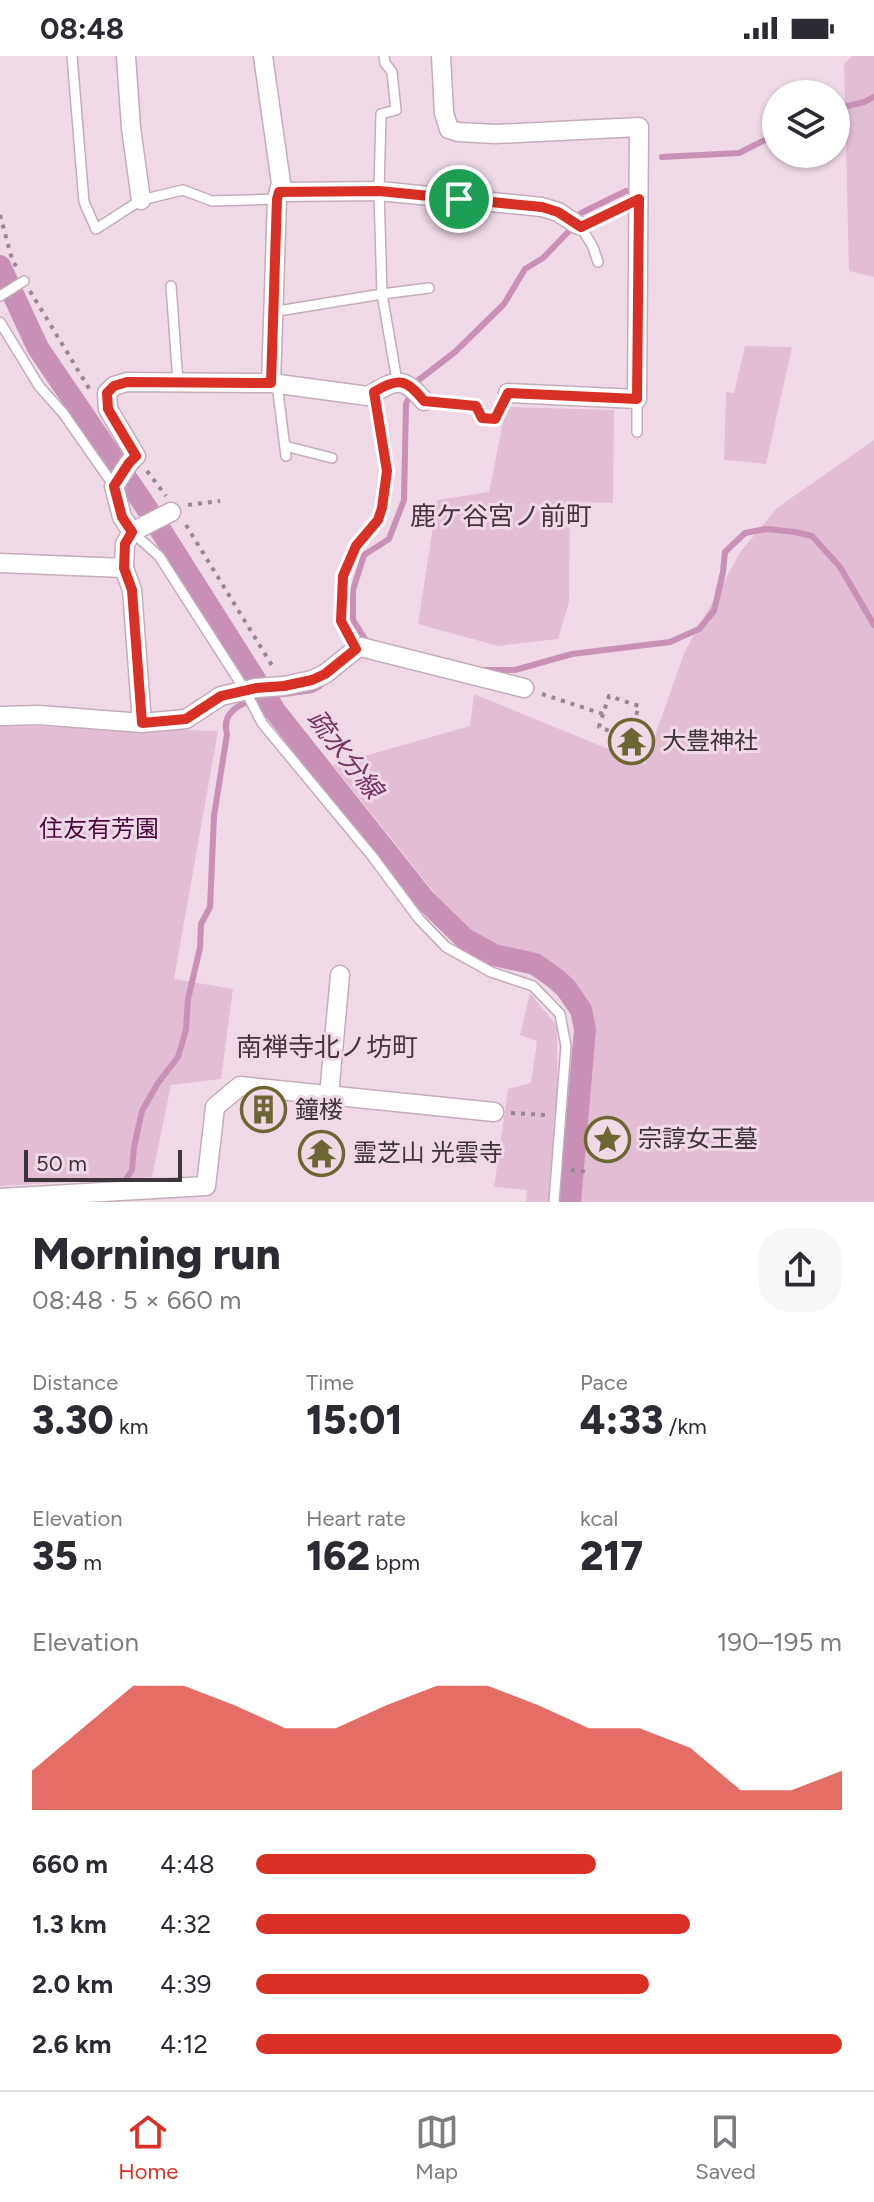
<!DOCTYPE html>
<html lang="en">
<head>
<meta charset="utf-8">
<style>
	:root { --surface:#fff; --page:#f7f7f7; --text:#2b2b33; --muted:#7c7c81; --line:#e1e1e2; --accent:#d93025 }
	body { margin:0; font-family:Figtree,"Noto Sans JP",sans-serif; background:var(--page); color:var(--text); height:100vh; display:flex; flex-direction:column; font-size:30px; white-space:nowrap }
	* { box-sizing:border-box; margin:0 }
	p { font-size:26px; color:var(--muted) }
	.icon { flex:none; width:44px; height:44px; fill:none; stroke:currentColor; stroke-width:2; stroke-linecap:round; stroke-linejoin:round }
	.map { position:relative; height:1146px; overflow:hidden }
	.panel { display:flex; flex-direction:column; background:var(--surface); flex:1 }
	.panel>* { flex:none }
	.buttons { position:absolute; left:762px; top:24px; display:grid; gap:16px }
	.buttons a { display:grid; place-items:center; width:88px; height:88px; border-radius:50%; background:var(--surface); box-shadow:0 2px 6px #0004; font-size:40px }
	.scale { position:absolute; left:24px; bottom:20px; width:158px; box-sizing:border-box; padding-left:8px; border:4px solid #3d343a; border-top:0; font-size:22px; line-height:28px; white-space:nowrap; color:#3d343a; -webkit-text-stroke:6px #efd9e7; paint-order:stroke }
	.pin { position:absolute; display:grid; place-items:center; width:68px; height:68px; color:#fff; margin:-34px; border:4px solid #fff; border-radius:50%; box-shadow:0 2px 8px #0007 }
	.round { display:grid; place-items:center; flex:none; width:84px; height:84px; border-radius:32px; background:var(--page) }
	.summary { display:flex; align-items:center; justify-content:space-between; height:136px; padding:0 32px }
	h1 { font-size:44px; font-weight:800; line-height:60px }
	.figures { display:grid; grid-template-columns:repeat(3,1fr); gap:12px; height:136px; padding:8px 32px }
	.figures div { display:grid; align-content:center }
	.figures b { font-size:40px; font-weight:800 }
	.figures small { font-size:22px; font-weight:400 }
	.figures p { font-size:22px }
	.chart { height:224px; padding:16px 32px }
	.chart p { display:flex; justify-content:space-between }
	.chart svg { width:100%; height:144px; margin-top:8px; fill:var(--accent); opacity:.7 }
	ul { padding:0 32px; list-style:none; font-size:26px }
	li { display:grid; grid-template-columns:128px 96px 1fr; align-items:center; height:60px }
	li i { height:20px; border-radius:10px; background:var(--accent) }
	.status { display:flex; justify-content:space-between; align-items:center; height:56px; padding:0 40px; background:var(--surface); direction:ltr }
	.status svg { height:22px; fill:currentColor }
	.menu { display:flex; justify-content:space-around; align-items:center; height:112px; border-top:2px solid var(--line); background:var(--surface); font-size:22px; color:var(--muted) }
	.menu a { display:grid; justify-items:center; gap:4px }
	.menu .active { color:var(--accent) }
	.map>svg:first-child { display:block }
</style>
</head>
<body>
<div class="status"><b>08:48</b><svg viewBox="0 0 49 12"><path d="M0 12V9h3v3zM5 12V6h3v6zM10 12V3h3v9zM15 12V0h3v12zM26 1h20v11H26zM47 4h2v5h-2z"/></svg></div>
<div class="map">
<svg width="874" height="1146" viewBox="0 0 874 1146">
	<rect width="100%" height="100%" fill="#efd9e7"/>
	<!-- green -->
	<g fill="#e2bed5">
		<polygon points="852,0 874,0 874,221 849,215 844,8"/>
		<polygon points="745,290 792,291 766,408 724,404 726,336 734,337"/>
		<polygon points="506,351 614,354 613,447 570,446 569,546 558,583 498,590 418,568 437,444 489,436"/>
		<polygon points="874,384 874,1146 575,1146 587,947 458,867 333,709 470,670 474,638 645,708 685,595 741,495 777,452"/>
		<polygon points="0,669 218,675 174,923 233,933 221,1023 171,1029 152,1121 0,1130"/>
		<polygon points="530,937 557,970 558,1146 526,1146 527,1134 494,1131 508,1033 531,1027 537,985 520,979"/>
	</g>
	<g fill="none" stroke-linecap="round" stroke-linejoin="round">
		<!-- stream -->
		<g stroke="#c890b5" stroke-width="6">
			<polyline points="836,53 864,46 874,41"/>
			<polyline points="662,101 739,97 765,84 776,71"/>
			<polyline points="367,586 353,564 353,534 364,499 389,483 404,444 406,348 416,326 455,296 504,248 525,213 543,202 571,173 581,157 626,135"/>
			<polyline points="484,614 515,614 572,598 670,586 699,573 714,555 723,516 725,496 745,477 766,473 795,476 812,480 840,511 874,569"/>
			<path d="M115,1128L125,1125L132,1114L134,1091L142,1055L158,1027L178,1001L186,974L188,943L200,892L201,868L210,851L214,760L227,678C216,639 286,639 312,634L320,630"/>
		</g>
		<!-- canal -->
		<polyline stroke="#c890b5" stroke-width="22" points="0,210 38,292 148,454 275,655 424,843 465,883 494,899 535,908 556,923 566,932 581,954 585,973 570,1146"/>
		<defs>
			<g id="service">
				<polyline points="72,0 84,146 96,173 141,144 183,134 212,145 277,143"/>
				<polyline points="578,169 581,171 639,143"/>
				<polyline points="581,171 593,191 598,206"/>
				<polyline points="171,230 178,326"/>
				<polyline points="0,240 24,225"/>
				<polyline points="272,256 382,238 379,135 381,58 396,54 392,16 385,7 384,0"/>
				<polyline points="0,266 39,330 63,357 114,430"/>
				<polyline points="397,325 382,238 429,232"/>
				<polyline points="277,328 286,400"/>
				<polyline points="637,343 637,376"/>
				<polyline points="285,390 332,402"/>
				<polyline points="132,476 159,500 245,634 262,667 372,800 419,863 446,891 491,916 533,930 560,958 566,990 554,1146"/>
			</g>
			<g id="minor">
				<polyline points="126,0 131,72 141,144"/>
				<polyline points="263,0 281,127 277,143 271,327"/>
				<polyline points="441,0 444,57 449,73 458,76 496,78 639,71 637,343 508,337"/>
				<polyline points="279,136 379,135 542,151 558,156 578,169"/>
				<path d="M132,476L122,461L114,430L129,407L136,400L108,353L107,337L114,330L127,326L271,327L368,340C394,325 402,318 424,345"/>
				<polyline points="0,507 124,512"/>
				<polyline points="0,660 39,659 142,667 186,663 221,640 256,632 284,630 312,624 325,618 356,593 361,591 524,632"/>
				<polyline points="142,667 132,534 124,512 125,488 132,476 171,456"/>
				<polyline points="329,1039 340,919"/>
				<polyline points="0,1142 206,1130 215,1051 240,1030 494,1056"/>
			</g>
		</defs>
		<!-- service casing -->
		<use href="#service" stroke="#c3adbb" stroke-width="12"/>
		<!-- minor casing -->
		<use href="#minor" stroke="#c3adbb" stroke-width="21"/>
		<!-- path -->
		<g stroke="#978791" stroke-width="4" stroke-dasharray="4 6" stroke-linecap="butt">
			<polyline points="0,159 12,203 18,214"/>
			<polyline points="30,235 90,334"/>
			<polyline points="442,347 476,350 482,362 495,363 500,353"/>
			<polyline points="147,415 166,440"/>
			<polyline points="188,449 220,445"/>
			<polyline points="186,469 273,611"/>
			<polyline points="347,577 341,565 343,520 356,490 378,464 382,452 387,415 377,356"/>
			<polyline points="542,638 603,658 609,640 639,650 629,682 599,671 603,658"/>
			<polyline points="511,1057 546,1059"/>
			<polyline points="571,1114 588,1116"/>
		</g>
		<!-- service -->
		<use href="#service" stroke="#fff" stroke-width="9"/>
		<!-- minor -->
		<use href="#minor" stroke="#fff" stroke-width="18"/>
	</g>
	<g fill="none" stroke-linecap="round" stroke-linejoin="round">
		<defs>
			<path id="route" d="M379,135L542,151L558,156L581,171L639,143L637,343L508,337L495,363L482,362L476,350L424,345C407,323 398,321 374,336L387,415L382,452L378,464L356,490L343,520L341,565L356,593L325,618L312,624L284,630L256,632L221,640L186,663L142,667L132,534L124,512L125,488L132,476L122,461L114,430L129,407L136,400L108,353L107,337L114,330L127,326L271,327L277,143L279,136Z"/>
		</defs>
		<!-- route casing -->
		<use href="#route" stroke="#fff" stroke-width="16"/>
		<!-- route -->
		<use href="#route" stroke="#d93025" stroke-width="10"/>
	</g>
	<!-- icons -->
	<defs>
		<symbol id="temple-ring" viewBox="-11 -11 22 22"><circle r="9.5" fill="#efd9e7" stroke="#6c6632" stroke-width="1.5"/><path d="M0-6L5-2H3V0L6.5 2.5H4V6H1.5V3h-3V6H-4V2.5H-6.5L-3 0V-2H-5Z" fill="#6c6632"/></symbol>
		<symbol id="building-ring" viewBox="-11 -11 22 22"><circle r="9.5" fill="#efd9e7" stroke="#6c6632" stroke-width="1.5"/><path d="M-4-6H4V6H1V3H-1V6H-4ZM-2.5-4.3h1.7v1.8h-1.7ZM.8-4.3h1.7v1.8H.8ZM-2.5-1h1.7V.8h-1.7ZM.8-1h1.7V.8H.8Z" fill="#6c6632"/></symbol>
		<symbol id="sight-ring" viewBox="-11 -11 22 22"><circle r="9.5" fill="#efd9e7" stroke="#6c6632" stroke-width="1.5"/><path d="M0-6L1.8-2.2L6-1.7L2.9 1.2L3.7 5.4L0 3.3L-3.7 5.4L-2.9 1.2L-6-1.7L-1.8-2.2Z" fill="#6c6632"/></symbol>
	</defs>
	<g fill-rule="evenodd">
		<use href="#temple-ring" x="606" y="660" width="51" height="51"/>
		<use href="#building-ring" x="238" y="1028" width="51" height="51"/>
		<use href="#sight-ring" x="582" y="1058" width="51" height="51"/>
		<use href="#temple-ring" x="296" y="1072" width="51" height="51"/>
	</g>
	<g text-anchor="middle" stroke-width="6" stroke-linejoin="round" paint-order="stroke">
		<!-- poi labels -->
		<g font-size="24" fill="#3d343a" stroke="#efd9e7" text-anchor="start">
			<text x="662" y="693">大豊神社</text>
			<text x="295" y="1062">鐘楼</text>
			<text x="638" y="1091">宗諄女王墓</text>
			<text x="353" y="1105">霊芝山 光雲寺</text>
		</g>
		<!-- park labels -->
		<g font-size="24" fill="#4b073b" stroke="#efd9e7">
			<text x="99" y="781">住友有芳園</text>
		</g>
		<!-- neighbourhood labels -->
		<g font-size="26" fill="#45343f" stroke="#efd9e7">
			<text x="501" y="469">鹿ケ谷宮ノ前町</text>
			<text x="327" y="1000">南禅寺北ノ坊町</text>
		</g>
		<!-- water labels -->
		<g font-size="26" font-style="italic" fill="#763364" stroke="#efd9e7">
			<text transform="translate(345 698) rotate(52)" y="9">疏水分線</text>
		</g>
	</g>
</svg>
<div class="buttons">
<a><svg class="icon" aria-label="layers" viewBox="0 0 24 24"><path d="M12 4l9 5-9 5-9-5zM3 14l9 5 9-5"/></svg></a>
</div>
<div class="scale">50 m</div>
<div class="pin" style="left:459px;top:143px;background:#1e9e55"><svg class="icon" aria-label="arrive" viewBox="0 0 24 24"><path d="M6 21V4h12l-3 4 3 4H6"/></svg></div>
</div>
<section class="panel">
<div class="summary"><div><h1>Morning run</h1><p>08:48 · 5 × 660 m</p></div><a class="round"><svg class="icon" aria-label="share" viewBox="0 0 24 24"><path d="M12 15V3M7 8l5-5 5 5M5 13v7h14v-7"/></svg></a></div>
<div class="figures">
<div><p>Distance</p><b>3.30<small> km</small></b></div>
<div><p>Time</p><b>15:01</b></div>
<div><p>Pace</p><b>4:33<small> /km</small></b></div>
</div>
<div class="figures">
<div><p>Elevation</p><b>35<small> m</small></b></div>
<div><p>Heart rate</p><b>162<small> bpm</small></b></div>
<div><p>kcal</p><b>217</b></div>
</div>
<div class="chart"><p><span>Elevation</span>190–195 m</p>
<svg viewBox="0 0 160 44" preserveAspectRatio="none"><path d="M0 44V32L10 19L20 6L30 6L40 12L50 19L60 19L70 12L80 6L90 6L100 12L110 19L120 19L130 25L140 38L150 38L160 32V44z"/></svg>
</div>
<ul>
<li><b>660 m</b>4:48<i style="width:58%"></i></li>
<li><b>1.3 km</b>4:32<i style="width:74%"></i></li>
<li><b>2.0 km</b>4:39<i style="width:67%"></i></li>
<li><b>2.6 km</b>4:12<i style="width:100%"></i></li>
</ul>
</section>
<nav class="menu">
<a class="active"><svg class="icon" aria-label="home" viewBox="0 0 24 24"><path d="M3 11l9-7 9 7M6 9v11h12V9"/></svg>Home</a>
<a><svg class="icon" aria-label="map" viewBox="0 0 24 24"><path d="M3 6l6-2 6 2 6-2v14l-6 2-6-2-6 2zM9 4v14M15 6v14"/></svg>Map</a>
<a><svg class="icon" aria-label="saved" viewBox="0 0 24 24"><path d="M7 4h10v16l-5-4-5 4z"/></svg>Saved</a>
</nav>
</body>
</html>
